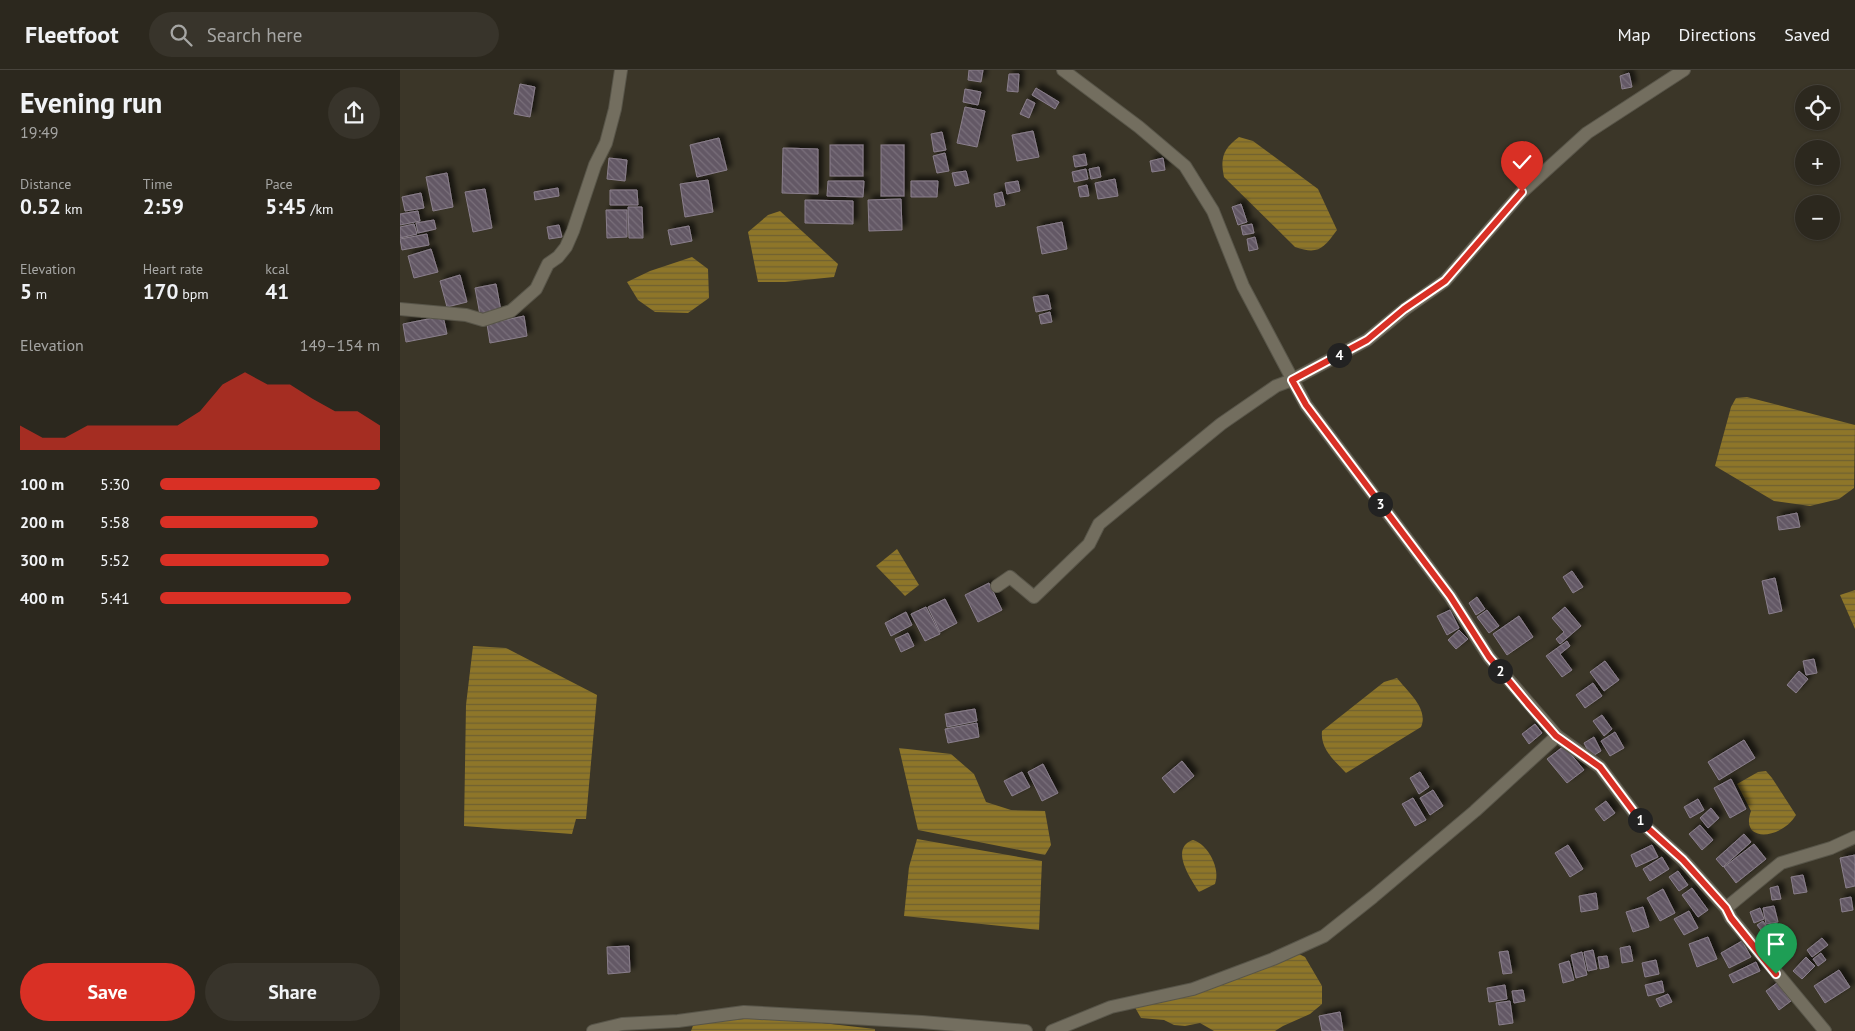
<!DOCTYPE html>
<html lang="en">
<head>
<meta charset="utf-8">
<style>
	:root { --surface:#2c281e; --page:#38342b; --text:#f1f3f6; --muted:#a6a6a4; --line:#48443c; --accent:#d93025 }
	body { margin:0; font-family:"PT Sans",sans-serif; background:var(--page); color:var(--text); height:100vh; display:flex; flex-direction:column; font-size:19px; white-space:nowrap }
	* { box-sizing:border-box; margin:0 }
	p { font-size:16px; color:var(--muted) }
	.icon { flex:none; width:28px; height:28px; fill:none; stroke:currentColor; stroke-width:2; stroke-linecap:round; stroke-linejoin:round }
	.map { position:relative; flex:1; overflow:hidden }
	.details { display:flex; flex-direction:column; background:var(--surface); width:400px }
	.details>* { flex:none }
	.tools { position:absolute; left:1395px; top:15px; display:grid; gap:10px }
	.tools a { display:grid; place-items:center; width:45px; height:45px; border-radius:50%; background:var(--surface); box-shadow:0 1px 4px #0004,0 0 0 1px var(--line); font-size:25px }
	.pin { position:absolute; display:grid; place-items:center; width:42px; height:42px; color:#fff; margin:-51px -21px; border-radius:50% 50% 50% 0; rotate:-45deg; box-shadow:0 0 5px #0007 }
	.pin .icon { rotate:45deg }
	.km { position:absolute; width:25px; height:25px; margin:-12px; border-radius:50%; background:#222; color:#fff; font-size:14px; line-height:25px; text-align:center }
	.round { display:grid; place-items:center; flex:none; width:52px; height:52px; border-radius:26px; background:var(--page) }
	.overview { display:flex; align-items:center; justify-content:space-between; height:85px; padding:0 20px }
	h1 { font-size:28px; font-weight:700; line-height:38px }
	.stats { display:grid; grid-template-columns:repeat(3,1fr); gap:8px; height:85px; padding:5px 20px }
	.stats div { display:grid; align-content:center }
	.stats b { font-size:21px; font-weight:700 }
	.stats small { font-size:14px; font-weight:400 }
	.stats p { font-size:14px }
	.chart { height:140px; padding:10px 20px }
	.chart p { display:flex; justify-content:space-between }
	.chart svg { width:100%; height:90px; margin-top:5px; fill:var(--accent); opacity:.7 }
	.primary-button { display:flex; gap:10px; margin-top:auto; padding:10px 20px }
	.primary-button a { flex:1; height:58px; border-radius:30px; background:var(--accent); color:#fff; font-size:20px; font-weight:700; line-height:58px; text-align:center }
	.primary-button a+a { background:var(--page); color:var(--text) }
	ul { padding:0 20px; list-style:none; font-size:16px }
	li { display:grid; grid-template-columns:80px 60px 1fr; align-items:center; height:38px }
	li i { height:12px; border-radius:6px; background:var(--accent) }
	header { display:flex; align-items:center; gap:30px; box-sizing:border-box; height:70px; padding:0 25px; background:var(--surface); border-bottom:1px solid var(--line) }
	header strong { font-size:24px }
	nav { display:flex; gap:28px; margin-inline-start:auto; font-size:18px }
	.search { width:350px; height:45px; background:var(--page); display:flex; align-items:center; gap:12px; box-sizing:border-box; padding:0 18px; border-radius:28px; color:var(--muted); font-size:19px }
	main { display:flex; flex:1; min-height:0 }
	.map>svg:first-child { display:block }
</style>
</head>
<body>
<header>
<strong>Fleetfoot</strong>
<div class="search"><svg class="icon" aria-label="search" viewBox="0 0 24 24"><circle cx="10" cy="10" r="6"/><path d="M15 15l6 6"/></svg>Search here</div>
<nav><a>Map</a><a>Directions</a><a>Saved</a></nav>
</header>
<main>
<section class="details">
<div class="overview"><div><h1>Evening run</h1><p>19:49</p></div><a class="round"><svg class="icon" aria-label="share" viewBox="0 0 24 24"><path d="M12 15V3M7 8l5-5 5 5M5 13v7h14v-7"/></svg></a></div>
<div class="stats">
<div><p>Distance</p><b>0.52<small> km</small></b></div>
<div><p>Time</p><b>2:59</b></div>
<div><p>Pace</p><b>5:45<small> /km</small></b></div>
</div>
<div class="stats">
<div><p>Elevation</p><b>5<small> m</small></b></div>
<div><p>Heart rate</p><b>170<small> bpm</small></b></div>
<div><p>kcal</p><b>41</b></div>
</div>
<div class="chart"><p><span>Elevation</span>149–154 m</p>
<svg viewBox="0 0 160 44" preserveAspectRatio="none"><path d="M0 44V32L10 38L20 38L30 32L40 32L50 32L60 32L70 32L80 25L90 12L100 6L110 12L120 12L130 19L140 25L150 25L160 32V44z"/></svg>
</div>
<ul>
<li><b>100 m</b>5:30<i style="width:100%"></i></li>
<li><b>200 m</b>5:58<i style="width:72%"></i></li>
<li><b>300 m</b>5:52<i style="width:77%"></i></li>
<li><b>400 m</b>5:41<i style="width:87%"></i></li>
</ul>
<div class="primary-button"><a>Save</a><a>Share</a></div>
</section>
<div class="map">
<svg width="1455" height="961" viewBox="0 0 1455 961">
	<defs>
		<pattern id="water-rules" width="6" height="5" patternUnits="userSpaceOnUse" patternTransform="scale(1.25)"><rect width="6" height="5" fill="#8e7629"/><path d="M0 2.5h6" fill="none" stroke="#6f6031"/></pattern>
		<pattern id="building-back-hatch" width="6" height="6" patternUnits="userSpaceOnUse" patternTransform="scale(1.25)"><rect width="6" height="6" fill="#635865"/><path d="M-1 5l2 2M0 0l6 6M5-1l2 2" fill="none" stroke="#796f7a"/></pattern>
		<filter id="shadow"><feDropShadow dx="4.5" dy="-4.5" stdDeviation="2.5" flood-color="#0009"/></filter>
	</defs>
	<rect width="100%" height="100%" fill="#3b3628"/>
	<!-- water -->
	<g fill="url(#water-rules)">
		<path d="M839,67L853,71L918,119L937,160C923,179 918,185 895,177L824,107C820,88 823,79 839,67Z"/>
		<polygon points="380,141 438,194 434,207 385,212 358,212 348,162 368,145"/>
		<polygon points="292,187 308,199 309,228 288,243 255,242 238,230 227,212 250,201"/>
		<polygon points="1347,327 1455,355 1454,418 1439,429 1410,436 1374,431 1315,396 1331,337 1336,328"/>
		<polygon points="497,479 519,515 505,526 476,496"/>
		<polygon points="1455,520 1455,559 1440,525"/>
		<polygon points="73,576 106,578 197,625 186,749 176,749 172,764 64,756 66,635"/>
		<path d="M997,608C1008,622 1029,639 1021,657L946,703C935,691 920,679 922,661L984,612Z"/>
		<polygon points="499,678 551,684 574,704 586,732 611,740 645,741 651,775 645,785 518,760"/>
		<path d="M1366,701L1372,708L1396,745C1382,769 1339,774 1351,741L1337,714L1358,702Z"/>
		<polygon points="517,769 642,791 639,860 504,846 509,797"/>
		<path d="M793,770C808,774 821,799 815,814L799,822C791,809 769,778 793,770Z"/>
		<polygon points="895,882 905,887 922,916 922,934 910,944 883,956 875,961 814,961 800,953 785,956 774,955 764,950 741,948 733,934"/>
		<polygon points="357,948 413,952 475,959 475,961 291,961 294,953"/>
	</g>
	<!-- building -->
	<g fill="url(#building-back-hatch)" stroke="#8a7f8c" filter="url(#shadow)">
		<polygon points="569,0 583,0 581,12 568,10"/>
		<polygon points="1229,3 1232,17 1222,19 1220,6"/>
		<polygon points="609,4 619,4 618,22 607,21"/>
		<polygon points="120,14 135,17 130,47 114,44"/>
		<polygon points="636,18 659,32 655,39 632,25"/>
		<polygon points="565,19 581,22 578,35 563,32"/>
		<polygon points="627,29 635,33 629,48 620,44"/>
		<polygon points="565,37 585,41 577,77 557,73"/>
		<polygon points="633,61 639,87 617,91 612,65"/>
		<polygon points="542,62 546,80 534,82 531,64"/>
		<polygon points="319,68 327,100 297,107 290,75"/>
		<rect x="430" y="75" width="33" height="31"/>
		<rect x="481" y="75" width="23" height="51"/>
		<polygon points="383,78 418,79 418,124 382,123"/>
		<polygon points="545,83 549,101 537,103 533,86"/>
		<polygon points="685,84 687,95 675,97 673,86"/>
		<polygon points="209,88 227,90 225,111 207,109"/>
		<polygon points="763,88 765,100 752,102 750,91"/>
		<polygon points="699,97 701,107 691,109 689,99"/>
		<polygon points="686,99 688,109 674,112 672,102"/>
		<polygon points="566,101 569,113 555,116 552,103"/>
		<polygon points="47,103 53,137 33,141 26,107"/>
		<polygon points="715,109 718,126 698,129 695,113"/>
		<polygon points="308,110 313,142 285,147 280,114"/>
		<polygon points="428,111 464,111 463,127 427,126"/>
		<polygon points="511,111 538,111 537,127 511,127"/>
		<polygon points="618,111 620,121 607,124 605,113"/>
		<polygon points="687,115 689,126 680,127 678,117"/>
		<polygon points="158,118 159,126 135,130 134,122"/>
		<polygon points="85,119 92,158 73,162 65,122"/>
		<polygon points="210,120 237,120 238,135 210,135"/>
		<polygon points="602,122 605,135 596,137 594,124"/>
		<polygon points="21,123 24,138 5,141 2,127"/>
		<polygon points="501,129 502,160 469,161 468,130"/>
		<polygon points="405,130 453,131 453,154 405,153"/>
		<polygon points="841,134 847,152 838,155 832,137"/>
		<polygon points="228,137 242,137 243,168 229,168"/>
		<polygon points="206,140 227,140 227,167 207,168"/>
		<polygon points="18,141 20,151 0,155 0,144"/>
		<polygon points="34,150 36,159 18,163 16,153"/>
		<polygon points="662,152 667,179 642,184 637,157"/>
		<polygon points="14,154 17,164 0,168 0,157"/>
		<polygon points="852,154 854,163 843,165 841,156"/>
		<polygon points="159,155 162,167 149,169 147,157"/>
		<polygon points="289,156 292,171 271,175 268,160"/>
		<polygon points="27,164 29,175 2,180 0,169"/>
		<polygon points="855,167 858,179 849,181 847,169"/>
		<polygon points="31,179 38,202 14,208 8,186"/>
		<polygon points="60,205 67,232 47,237 40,211"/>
		<polygon points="96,214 101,241 80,245 75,218"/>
		<polygon points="648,225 651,239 636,242 633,227"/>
		<polygon points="650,242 652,252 641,254 639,245"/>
		<polygon points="43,246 47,264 6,272 3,254"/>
		<polygon points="124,246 127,266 90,273 87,254"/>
		<polygon points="1397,443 1400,457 1379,460 1377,447"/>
		<polygon points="1172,501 1183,517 1173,523 1163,507"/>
		<polygon points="1375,508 1382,541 1369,544 1362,511"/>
		<polygon points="589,513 602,540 578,552 565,525"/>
		<polygon points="1077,527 1085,539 1076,545 1069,533"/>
		<polygon points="545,529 557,553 540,562 528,537"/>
		<polygon points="526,537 540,564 525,571 511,544"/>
		<polygon points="1165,537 1181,556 1160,574 1156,569 1164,562 1152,548"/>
		<polygon points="1050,540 1059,558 1047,565 1037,546"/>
		<polygon points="1087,540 1099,556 1089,563 1077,547"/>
		<polygon points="506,542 512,555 491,566 485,553"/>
		<polygon points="1119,546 1133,567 1107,585 1093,564"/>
		<polygon points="1059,560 1068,569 1056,579 1048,570"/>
		<polygon points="508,563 514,576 501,582 495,569"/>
		<polygon points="1167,571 1170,576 1160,584 1172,600 1162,607 1146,586"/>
		<polygon points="1414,589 1417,603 1406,605 1403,591"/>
		<polygon points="1205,591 1219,610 1204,621 1190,602"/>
		<polygon points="1399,601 1408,609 1396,623 1387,615"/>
		<polygon points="1193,613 1202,626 1185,638 1176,625"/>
		<polygon points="575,639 577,651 547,657 545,644"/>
		<polygon points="1202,645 1212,659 1204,666 1193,651"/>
		<polygon points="577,653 579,667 548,673 545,659"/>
		<polygon points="1135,654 1142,663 1129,674 1122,664"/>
		<polygon points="1215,662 1224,678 1210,686 1201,671"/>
		<polygon points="1194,667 1201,681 1191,687 1184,673"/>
		<polygon points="1344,670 1355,688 1319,710 1308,692"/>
		<polygon points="1164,676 1184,700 1167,713 1147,689"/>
		<polygon points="782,691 794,706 774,723 762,708"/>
		<polygon points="643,694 658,723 642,731 628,702"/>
		<polygon points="622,702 630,717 612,726 604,711"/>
		<polygon points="1020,702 1029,717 1019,724 1010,708"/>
		<polygon points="1331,709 1346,739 1330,748 1314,718"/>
		<polygon points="1033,720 1043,736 1030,745 1020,728"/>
		<polygon points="1013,728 1026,750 1015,756 1002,734"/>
		<polygon points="1298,729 1304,740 1290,748 1284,737"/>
		<polygon points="1206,731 1215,743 1204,751 1195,739"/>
		<polygon points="1311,738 1319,748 1308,758 1300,748"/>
		<polygon points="1300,755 1313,770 1302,780 1289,764"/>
		<polygon points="1344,764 1351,772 1323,797 1316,789"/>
		<polygon points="1354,774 1366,789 1336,813 1324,797"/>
		<polygon points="1168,775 1183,799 1170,807 1155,783"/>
		<polygon points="1252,775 1258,787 1236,797 1231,785"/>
		<polygon points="1455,785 1455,816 1446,818 1440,788"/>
		<polygon points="1262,787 1269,799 1250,811 1243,799"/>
		<polygon points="1278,801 1288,815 1279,821 1269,807"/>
		<polygon points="1403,805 1407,822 1394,824 1391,807"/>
		<polygon points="1378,816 1381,829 1372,830 1370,818"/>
		<polygon points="1292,818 1308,840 1298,847 1282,825"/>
		<polygon points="1263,819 1275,843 1260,851 1247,828"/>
		<polygon points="1196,823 1198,839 1181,842 1179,826"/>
		<polygon points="1451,827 1453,840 1442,842 1440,829"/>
		<polygon points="1374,836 1378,852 1366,854 1363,838"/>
		<polygon points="1243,837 1249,857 1233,862 1226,842"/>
		<polygon points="1360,838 1364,849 1354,853 1350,842"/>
		<polygon points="1289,841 1298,858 1284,865 1274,849"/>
		<polygon points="1363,851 1371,863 1366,867 1357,855"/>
		<polygon points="1308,867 1317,889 1297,897 1289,874"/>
		<polygon points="1422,868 1428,875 1412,887 1407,880"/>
		<polygon points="1342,871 1351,887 1329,898 1321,883"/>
		<polygon points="229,876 230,902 208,904 207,877"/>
		<polygon points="1230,876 1233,891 1222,893 1220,878"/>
		<polygon points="1193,880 1197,899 1188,901 1184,882"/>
		<polygon points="1108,881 1112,903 1103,904 1099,882"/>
		<polygon points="1182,882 1187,905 1176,908 1171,885"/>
		<polygon points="1421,883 1426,890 1418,896 1413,889"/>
		<polygon points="1207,886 1209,897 1200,899 1198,887"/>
		<polygon points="1406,887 1415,896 1402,909 1393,901"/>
		<polygon points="1256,890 1259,904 1245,907 1242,893"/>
		<polygon points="1169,891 1174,910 1163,913 1159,894"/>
		<polygon points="1356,892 1360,901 1333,913 1329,905"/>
		<polygon points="1439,900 1450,917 1425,933 1414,916"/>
		<polygon points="1262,911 1264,922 1248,926 1245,915"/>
		<polygon points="1377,913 1391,931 1379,940 1366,921"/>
		<polygon points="1105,915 1107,929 1089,932 1087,918"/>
		<polygon points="1123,920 1125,931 1114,933 1112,921"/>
		<polygon points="1268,924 1272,932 1260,937 1256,929"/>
		<polygon points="1110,931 1113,953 1099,955 1096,933"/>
		<polygon points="940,942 943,961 922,961 919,946"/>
	</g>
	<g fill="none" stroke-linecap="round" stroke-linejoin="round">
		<defs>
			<g id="minor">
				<polyline points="663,0 739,57 785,96 813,141 843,216 906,335 1050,526 1089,587 1157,666 1200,697 1242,753 1283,790 1326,838 1331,848 1425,961"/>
				<polyline points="0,239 66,245 83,250 111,241 136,219 148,194 158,187 166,177 173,161 195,95 206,73 215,39 221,0"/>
				<polyline points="597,516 610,507 634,527 689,474 699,454 821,354 876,316 892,310 967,270 1005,239 1045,211 1122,122 1187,63 1284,0"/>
				<polyline points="1326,838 1381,793 1431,778 1455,767"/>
				<polyline points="193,961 222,954 278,951 344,942 522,952 626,961"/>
				<polyline points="652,961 711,937 793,919 873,889 924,866 973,827 1075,741 1157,666"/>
			</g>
		</defs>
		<!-- minor casing -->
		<use href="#minor" stroke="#585549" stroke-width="14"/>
		<!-- minor -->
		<use href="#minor" stroke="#736e5f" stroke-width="12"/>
	</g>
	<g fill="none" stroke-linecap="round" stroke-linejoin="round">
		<defs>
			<polyline id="route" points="1122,122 1045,211 1004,239 967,270 892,310 906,335 1050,526 1089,587 1129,635 1156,666 1200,697 1242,753 1283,790 1326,838 1331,848 1376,904"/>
		</defs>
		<!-- route casing -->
		<use href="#route" stroke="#fff" stroke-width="10"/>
		<!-- route -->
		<use href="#route" stroke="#d93025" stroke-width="6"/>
	</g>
</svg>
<div class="tools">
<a><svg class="icon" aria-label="locate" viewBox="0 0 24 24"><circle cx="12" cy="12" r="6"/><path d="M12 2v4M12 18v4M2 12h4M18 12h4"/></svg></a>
<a>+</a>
<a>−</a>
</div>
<div class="pin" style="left:1376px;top:904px;background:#1e9e55"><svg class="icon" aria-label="arrive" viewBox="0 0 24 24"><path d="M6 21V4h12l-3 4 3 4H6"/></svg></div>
<div class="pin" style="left:1122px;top:122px;background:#d93025"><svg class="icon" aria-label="check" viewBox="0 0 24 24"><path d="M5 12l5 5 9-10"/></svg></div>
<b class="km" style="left:1240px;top:750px">1</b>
<b class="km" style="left:1100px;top:601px">2</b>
<b class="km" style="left:980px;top:434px">3</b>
<b class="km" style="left:939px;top:285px">4</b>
</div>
</main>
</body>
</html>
